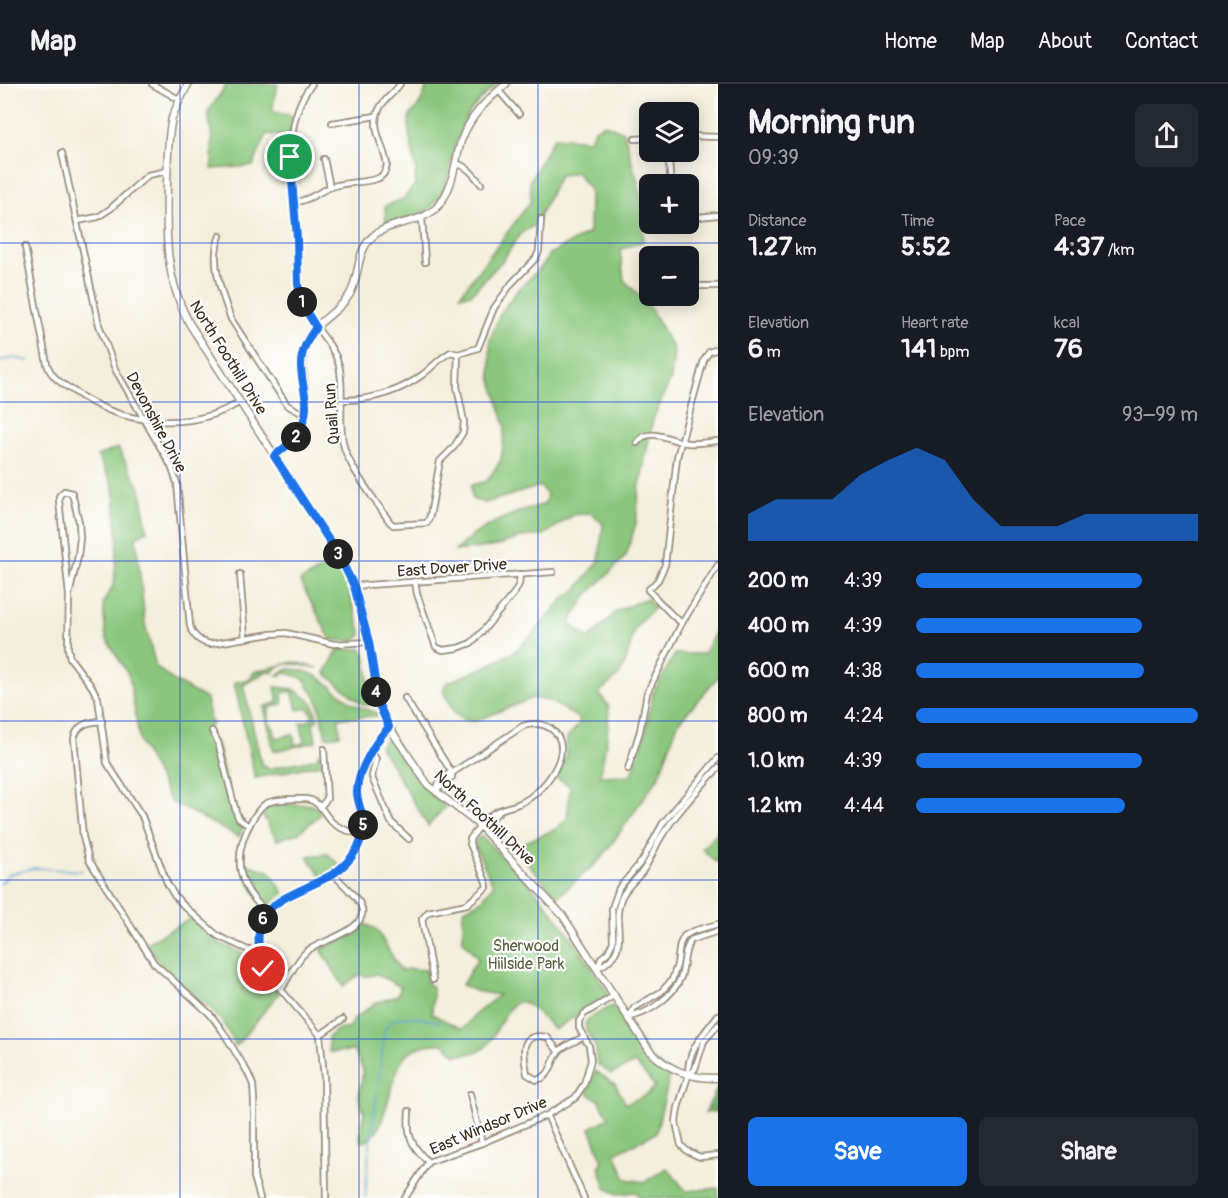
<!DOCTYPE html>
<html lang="en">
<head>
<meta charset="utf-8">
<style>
	:root { --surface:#171b24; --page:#242831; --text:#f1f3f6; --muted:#9ea1a6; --line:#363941; --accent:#1a73e8 }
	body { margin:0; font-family:Pangolin,sans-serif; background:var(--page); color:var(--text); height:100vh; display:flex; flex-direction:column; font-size:22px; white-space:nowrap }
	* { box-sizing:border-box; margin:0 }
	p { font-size:20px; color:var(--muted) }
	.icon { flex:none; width:33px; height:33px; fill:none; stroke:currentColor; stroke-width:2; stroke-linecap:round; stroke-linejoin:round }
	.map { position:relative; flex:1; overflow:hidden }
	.sheet { display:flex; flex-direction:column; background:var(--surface); width:510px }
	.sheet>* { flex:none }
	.fabs { position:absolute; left:639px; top:18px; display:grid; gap:12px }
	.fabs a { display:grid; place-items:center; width:60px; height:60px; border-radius:9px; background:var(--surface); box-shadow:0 3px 15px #0003; font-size:30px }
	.pin { position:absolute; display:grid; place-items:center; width:51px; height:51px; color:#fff; margin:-26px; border:3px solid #fff; border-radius:50%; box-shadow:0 2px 6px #0007 }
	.km { position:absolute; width:30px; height:30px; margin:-15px; border-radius:50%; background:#222; color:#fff; font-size:16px; line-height:30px; text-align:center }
	.round { display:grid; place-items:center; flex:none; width:63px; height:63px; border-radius:9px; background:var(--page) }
	.headline { display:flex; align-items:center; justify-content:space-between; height:102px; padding:0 30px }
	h1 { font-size:33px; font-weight:800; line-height:45px }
	.figures { display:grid; grid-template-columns:repeat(3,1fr); gap:9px; height:102px; padding:6px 30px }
	.figures div { display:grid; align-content:center }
	.figures b { font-size:26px; font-weight:800 }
	.figures small { font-size:16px; font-weight:400 }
	.figures p { font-size:16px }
	.chart { height:168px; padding:12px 30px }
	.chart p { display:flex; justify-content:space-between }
	.chart svg { width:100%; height:108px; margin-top:6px; fill:var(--accent); opacity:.7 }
	.button { display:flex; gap:12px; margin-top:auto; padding:12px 30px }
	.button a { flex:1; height:69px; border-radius:9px; background:var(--accent); color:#fff; font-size:24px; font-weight:800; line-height:69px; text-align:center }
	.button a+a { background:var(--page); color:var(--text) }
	ul { padding:0 30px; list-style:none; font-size:20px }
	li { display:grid; grid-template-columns:96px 72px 1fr; align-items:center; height:45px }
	li i { height:15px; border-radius:8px; background:var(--accent) }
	header { display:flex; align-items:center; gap:36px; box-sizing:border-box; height:84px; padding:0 30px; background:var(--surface); border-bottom:2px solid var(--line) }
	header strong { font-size:28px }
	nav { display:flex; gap:33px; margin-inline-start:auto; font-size:21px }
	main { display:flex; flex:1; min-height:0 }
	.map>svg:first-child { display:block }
</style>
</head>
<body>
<header>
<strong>Map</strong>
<nav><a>Home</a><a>Map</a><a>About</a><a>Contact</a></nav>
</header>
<main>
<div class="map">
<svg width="718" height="1114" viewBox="0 0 718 1114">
	<rect width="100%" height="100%" fill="#fff"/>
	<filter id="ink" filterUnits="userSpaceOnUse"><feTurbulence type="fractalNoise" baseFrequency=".0167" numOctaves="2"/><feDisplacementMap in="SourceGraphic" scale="12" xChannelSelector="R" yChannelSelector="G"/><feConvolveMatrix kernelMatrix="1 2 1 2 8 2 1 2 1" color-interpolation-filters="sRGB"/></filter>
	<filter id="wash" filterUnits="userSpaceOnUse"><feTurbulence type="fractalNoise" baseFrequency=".008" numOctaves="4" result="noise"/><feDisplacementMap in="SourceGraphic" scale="24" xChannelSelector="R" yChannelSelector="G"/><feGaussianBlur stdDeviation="1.35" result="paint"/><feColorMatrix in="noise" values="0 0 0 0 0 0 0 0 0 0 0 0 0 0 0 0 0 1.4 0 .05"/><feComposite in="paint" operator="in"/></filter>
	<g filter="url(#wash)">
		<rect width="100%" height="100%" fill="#f4eedc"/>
		<!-- green -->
		<g fill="#8ac77d" stroke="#62784e" stroke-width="1.5" fill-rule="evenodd">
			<polygon points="227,0 278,0 272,26 293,32 289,53 267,50 253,82 212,85 212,55 208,28"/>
			<path d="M428,0H497C485,11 471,23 464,38C450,64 453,100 433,121C422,133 400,136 386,140L385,122L403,115L415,101L416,85L409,50V33L420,20Z"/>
			<path d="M605,40L624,48L644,122L643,157L620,166L624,196L647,219L674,266L671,295L653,335L639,406L636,439L626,472L586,512L570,539L589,555L617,527L647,514L654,524L635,544L626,577L619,591L599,609L609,623L607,653L600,692L631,691L644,655L653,609L675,570H703L718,544V593L678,639L659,692L601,775L557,813L514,763L556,745L567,735L570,702L556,694L566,672L567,654L579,640L580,635L550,617L532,614L476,637L464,636L454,629L443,607L446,599L488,582L514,568L534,549L562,516L576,506L599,477L603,440L591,429L573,431L544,451L521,453L497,462L455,467C479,442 512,429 545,420L547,411L540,402L485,419L472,415L471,401L487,397L501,376L505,342L491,293L490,256L499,232L514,210L543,181L549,170L589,149L590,106L576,88L559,92L535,141L521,149L503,176L471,210L460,211L531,117L530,96L554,53L589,56L595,45Z"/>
			<polygon points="118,364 141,406 147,447 136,453 145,540 156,583 174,597 206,615 210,638 213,639 206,645 206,649 207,653 217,660 233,729 236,736 243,743 239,753 171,718 140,659 129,592 106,554 103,519 114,500 118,454 113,401 97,372"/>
			<polygon points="335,478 347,502 361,547 361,552 354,557 331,556 300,497"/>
			<polygon points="338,566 361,565 365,569 373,618 367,621 361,619 325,589"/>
			<path d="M294,578L318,584C303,583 283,573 272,589L269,586L243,601L262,682L266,681L267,685L318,674V669H320L322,680L255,694L234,598L250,595L254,588Z"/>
			<path d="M289,585C329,585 339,622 376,628L378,632L339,634L340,651L326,653L317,613L307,602L308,599L300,593L283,588L281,592L277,591Z"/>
			<path d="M275,603L294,605L313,619L318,636L313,638L316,658L274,667L264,623L278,618ZM292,607L298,626L308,624L312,630L311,636L301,639L304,659L295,661L293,650L276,654L274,644L269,639V624L283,620L282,609Z"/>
			<polygon points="387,653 392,653 419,697 445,723 428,742 380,662"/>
			<path d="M306,720C313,721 317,723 321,730L298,749L277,756L262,730C271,718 291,721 306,720Z"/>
			<polygon points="718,748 718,777 716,778 702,765"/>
			<path d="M479,753H483C499,771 518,788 535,806C562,838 586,873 608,909L607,912L554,946C547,939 531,919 522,918C505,915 496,959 480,967C473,970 464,970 456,971L445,960C431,959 417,961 406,971C389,987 388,1057 361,1058L360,1053L364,1028L359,1014L363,986L354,967L329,968L328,953L338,945H349L353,936L375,919L397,912L401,903L377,890L367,892L359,891L343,902L321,865L358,847L365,840L377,846L401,887L407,885L428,886L426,898L433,905L432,930L461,945L466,942L473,932L499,911L475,907L462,901L478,874L463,857V826L482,816L493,801L474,760Z"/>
			<polygon points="328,770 339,781 322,793 307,772"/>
			<polygon points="245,780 269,787 284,809 270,820 263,819 251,803"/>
			<polygon points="192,834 219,859 256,875 262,889 279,909 236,962 223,939 211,925 163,884 146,859"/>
			<polygon points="612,922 621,929 649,973 670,990 656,1049 615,1069 626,1095 645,1098 667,1084 686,1107 718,1104 718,1114 641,1114 636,1108 617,1110 606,1104 599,1083 603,1077 590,1044 609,1034 599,1016 587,1009 595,987 615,1000 626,1020 648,1010 655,1002 635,979 611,990 597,980 596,964 586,946 585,940 588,935"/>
		</g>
		<!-- forest -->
		<polygon fill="#6fac6c" stroke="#556b45" stroke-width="1.5" points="718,1002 718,1027 705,1029"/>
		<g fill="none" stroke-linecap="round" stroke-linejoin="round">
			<!-- stream -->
			<g stroke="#5ca2d2" stroke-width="1.5">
				<polyline points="0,277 15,274 29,277"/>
				<polyline points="0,800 9,790 34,784 82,787"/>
				<path d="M365,1114L369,1068L385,946C387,943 388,940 391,938C401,929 428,935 440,938"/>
			</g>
		</g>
	</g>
	<g filter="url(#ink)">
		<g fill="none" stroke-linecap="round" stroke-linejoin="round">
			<defs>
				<g id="minor">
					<polyline points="152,0 180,16"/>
					<path d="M312,0C279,40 294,104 297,151C298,172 295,194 301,214C308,240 332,256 339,281C345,307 338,333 343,359C347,381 376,417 389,437L393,441L427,439L430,432L440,377L454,363L463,348L464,338L457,302L458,270"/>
					<polyline points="498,6 519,30"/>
					<polyline points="332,39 376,32"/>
					<polyline points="688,52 718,53"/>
					<polyline points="635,55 650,54"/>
					<polyline points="668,68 671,100"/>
					<path d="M62,69L99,241L115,285L171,382L177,399L190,542C193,552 199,558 210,560L271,550L286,549L334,560L369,558"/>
					<polyline points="324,75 330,103"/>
					<path d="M456,79C468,83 473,90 481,100"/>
					<path d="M295,118C310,117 320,106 334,102C348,98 363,99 376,95C383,93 386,87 387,81C384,60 368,42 381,22C386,14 395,8 400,0"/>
					<polyline points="422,134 425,178"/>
					<polyline points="688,134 718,131"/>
					<polyline points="77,137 98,133 110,125 148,91 168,87"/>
					<path d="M220,152C209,176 222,211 231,235L287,321L305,331"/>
					<path d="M25,163L47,280C51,293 61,299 72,306C120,341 189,349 240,318"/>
					<polyline points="688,202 718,202"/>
					<path d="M342,316C371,316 398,309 422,291C432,284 439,274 451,268L458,270L478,264L494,224L512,199L536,174L539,167L541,135"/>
					<path d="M637,359C649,341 672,358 688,359C698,360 708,358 718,357"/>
					<polyline points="240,490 245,554"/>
					<polyline points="415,497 417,510 436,563 443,566 458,564 471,559 482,548 515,508 519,500 520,490"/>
					<polyline points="354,502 553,488"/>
					<polyline points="69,511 59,416 59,412 64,407 72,409 79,438 80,454 78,472 69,511 68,564 70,574 92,603 98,614 107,679 142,732 167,799 174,811 185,823 218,852 248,866 258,866"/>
					<polyline points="682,539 673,532 648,506 658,496 665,481 677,373 704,276 709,268 718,265"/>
					<polyline points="405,614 452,689"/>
					<path d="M102,637C88,638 78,640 74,654L83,753L89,776L154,879L210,930L222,946L248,989L253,1001L254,1016V1093L260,1114"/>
					<polyline points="212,647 218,658 236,728 239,735 249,742"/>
					<polyline points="371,667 376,675 372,692 373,696 391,738 409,755"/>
					<path d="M718,674L663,739L642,777L619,804L612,824L613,858L608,868L601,874L598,884C634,865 610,842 621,815C626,802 637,796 644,785C651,775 655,763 661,753C677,728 698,706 718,684"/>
					<polyline points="628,685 640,647 647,609 682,539 718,481"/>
					<polyline points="436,707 452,693 452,689"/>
					<polyline points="321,722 327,715 324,665"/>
					<polyline points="485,739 499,728"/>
					<path d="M267,828C237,803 232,772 251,738C255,731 259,724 265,720C275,714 296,715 306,715C321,717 323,730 333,739C341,746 352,748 362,751"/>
					<path d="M718,840L693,847L684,852L680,860L677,881L672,896L661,908L634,924L629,933C649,930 674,911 681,893C685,880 683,867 691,856L718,847"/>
					<path d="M433,896L422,835L428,828L467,820L487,803L486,798L470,760V755C477,746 483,737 492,730C501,723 516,723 526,716C546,705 578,663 550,644C542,639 531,639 523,642L452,689C444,690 437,700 436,707"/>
					<path d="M281,906C289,894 296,876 307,867C321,856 376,845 359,818C352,808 342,799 333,790"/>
					<polyline points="718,941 704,957 695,985 688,992 678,1024 676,1038 681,1061 687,1067 700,1073 718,1071"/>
					<polyline points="320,951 343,935"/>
					<path d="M558,967L547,953C517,948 524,971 527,990L537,996C552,992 550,980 558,969C562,962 576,957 584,953"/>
					<path d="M688,992C687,965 703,951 718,931"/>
					<polyline points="470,1010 482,1059"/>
					<path d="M409,1027C407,1052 410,1060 428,1078"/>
					<polyline points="547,1031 584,1114"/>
					<path d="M326,1114L324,994L320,951L263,885L258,866L261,839L271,821L280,815L333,790C351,778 366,758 363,735C362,726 357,718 357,708C357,688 375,657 389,643"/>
					<polyline points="405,1114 428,1078 482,1059 547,1031 575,1014 584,1000 591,976 589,962 579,944 579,937 584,930 615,911"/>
				</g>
				<g id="tertiary">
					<path d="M188,0C183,11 176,22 172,34C167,55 168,77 167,99C166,150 164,191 189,239L338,470L354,502L363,531L369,558L375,604L379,620L389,643L428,701L480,742L563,832L649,966C668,986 691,995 718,994"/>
					<path d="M275,372C281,366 289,361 295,354C320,321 292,290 307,257C316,236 339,229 350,210C361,189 355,164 377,149C396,136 423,140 439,121C453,104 455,78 461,57C470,32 486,17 506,0"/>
				</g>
			</defs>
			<!-- minor casing -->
			<use href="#minor" stroke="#988c7d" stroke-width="8"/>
			<!-- tertiary casing -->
			<use href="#tertiary" stroke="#988c7d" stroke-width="9"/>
			<!-- minor -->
			<use href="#minor" stroke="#fff" stroke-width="4.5"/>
			<!-- tertiary -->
			<use href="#tertiary" stroke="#fff" stroke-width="6"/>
		</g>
	</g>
	<g fill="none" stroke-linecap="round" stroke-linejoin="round" filter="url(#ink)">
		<defs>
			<path id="route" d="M263,885C244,816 286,817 333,790C351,778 366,758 363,735C362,726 357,718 357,708C357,688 375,657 389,643L379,621L369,558L354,502L338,470L274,372C284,364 294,357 300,345C313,321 301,305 301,281C301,266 308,255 316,243L305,225L298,201L297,154L290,73"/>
		</defs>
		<!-- route casing -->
		<use href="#route" stroke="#fff" stroke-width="12"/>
		<!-- route -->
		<use href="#route" stroke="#1a73e8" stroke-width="8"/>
	</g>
	<!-- grid -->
	<path fill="none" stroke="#1d4ed8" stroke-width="1.5" stroke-opacity="0.55" d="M180,0V1114M359,0V1114M538,0V1114M0,159H718M0,318H718M0,477H718M0,637H718M0,796H718M0,955H718"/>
	<g text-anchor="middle" stroke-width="4.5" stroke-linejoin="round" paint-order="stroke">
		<!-- street labels -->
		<g font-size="16" fill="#3b2a1e" stroke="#fff">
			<text transform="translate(229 273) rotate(58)" y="6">North Foothill Drive</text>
			<text transform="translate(331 330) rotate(-94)" y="6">Quail Run</text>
			<text transform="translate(157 338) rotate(62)" y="6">Devonshire Drive</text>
			<text transform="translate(452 483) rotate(-4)" y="6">East Dover Drive</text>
			<text transform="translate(485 733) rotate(43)" y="6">North Foothill Drive</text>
			<text transform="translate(488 1041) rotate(-23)" y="6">East Windsor Drive</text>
		</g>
		<!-- park labels -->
		<g font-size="16" fill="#57613f" stroke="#fff">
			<text x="526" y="867">Sherwood<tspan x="526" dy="18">Hiilside Park</tspan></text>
		</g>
	</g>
</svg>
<div class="fabs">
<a><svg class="icon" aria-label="layers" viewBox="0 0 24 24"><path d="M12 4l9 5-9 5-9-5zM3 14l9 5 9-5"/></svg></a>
<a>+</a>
<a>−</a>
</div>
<div class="pin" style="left:290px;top:73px;background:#1e9e55"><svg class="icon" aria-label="arrive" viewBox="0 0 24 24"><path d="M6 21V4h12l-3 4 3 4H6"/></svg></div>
<div class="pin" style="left:263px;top:885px;background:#d93025"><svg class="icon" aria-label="check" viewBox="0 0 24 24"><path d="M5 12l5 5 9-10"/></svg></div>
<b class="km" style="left:302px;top:218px">1</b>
<b class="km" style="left:296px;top:353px">2</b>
<b class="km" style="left:338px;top:470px">3</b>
<b class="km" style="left:376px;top:608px">4</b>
<b class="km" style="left:363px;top:741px">5</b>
<b class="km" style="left:263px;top:835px">6</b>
</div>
<section class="sheet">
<div class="headline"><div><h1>Morning run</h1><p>09:39</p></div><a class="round"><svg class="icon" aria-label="share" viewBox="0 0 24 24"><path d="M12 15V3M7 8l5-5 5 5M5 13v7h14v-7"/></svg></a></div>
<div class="figures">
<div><p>Distance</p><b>1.27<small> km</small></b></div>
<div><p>Time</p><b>5:52</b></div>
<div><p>Pace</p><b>4:37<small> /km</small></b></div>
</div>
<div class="figures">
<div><p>Elevation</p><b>6<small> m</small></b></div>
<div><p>Heart rate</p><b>141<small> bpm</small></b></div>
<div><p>kcal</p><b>76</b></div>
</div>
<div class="chart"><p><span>Elevation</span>93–99 m</p>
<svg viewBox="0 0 160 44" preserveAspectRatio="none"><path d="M0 44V33L10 27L20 27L30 27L40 17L50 11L60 6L70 11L80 27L90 38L100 38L110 38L120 33L130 33L140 33L150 33L160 33V44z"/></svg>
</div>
<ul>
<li><b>200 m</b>4:39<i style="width:80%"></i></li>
<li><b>400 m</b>4:39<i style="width:80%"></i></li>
<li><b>600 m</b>4:38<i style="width:81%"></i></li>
<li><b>800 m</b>4:24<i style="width:100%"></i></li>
<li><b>1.0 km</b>4:39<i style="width:80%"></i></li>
<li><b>1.2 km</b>4:44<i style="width:74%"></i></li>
</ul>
<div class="button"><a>Save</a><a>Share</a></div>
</section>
</main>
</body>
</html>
